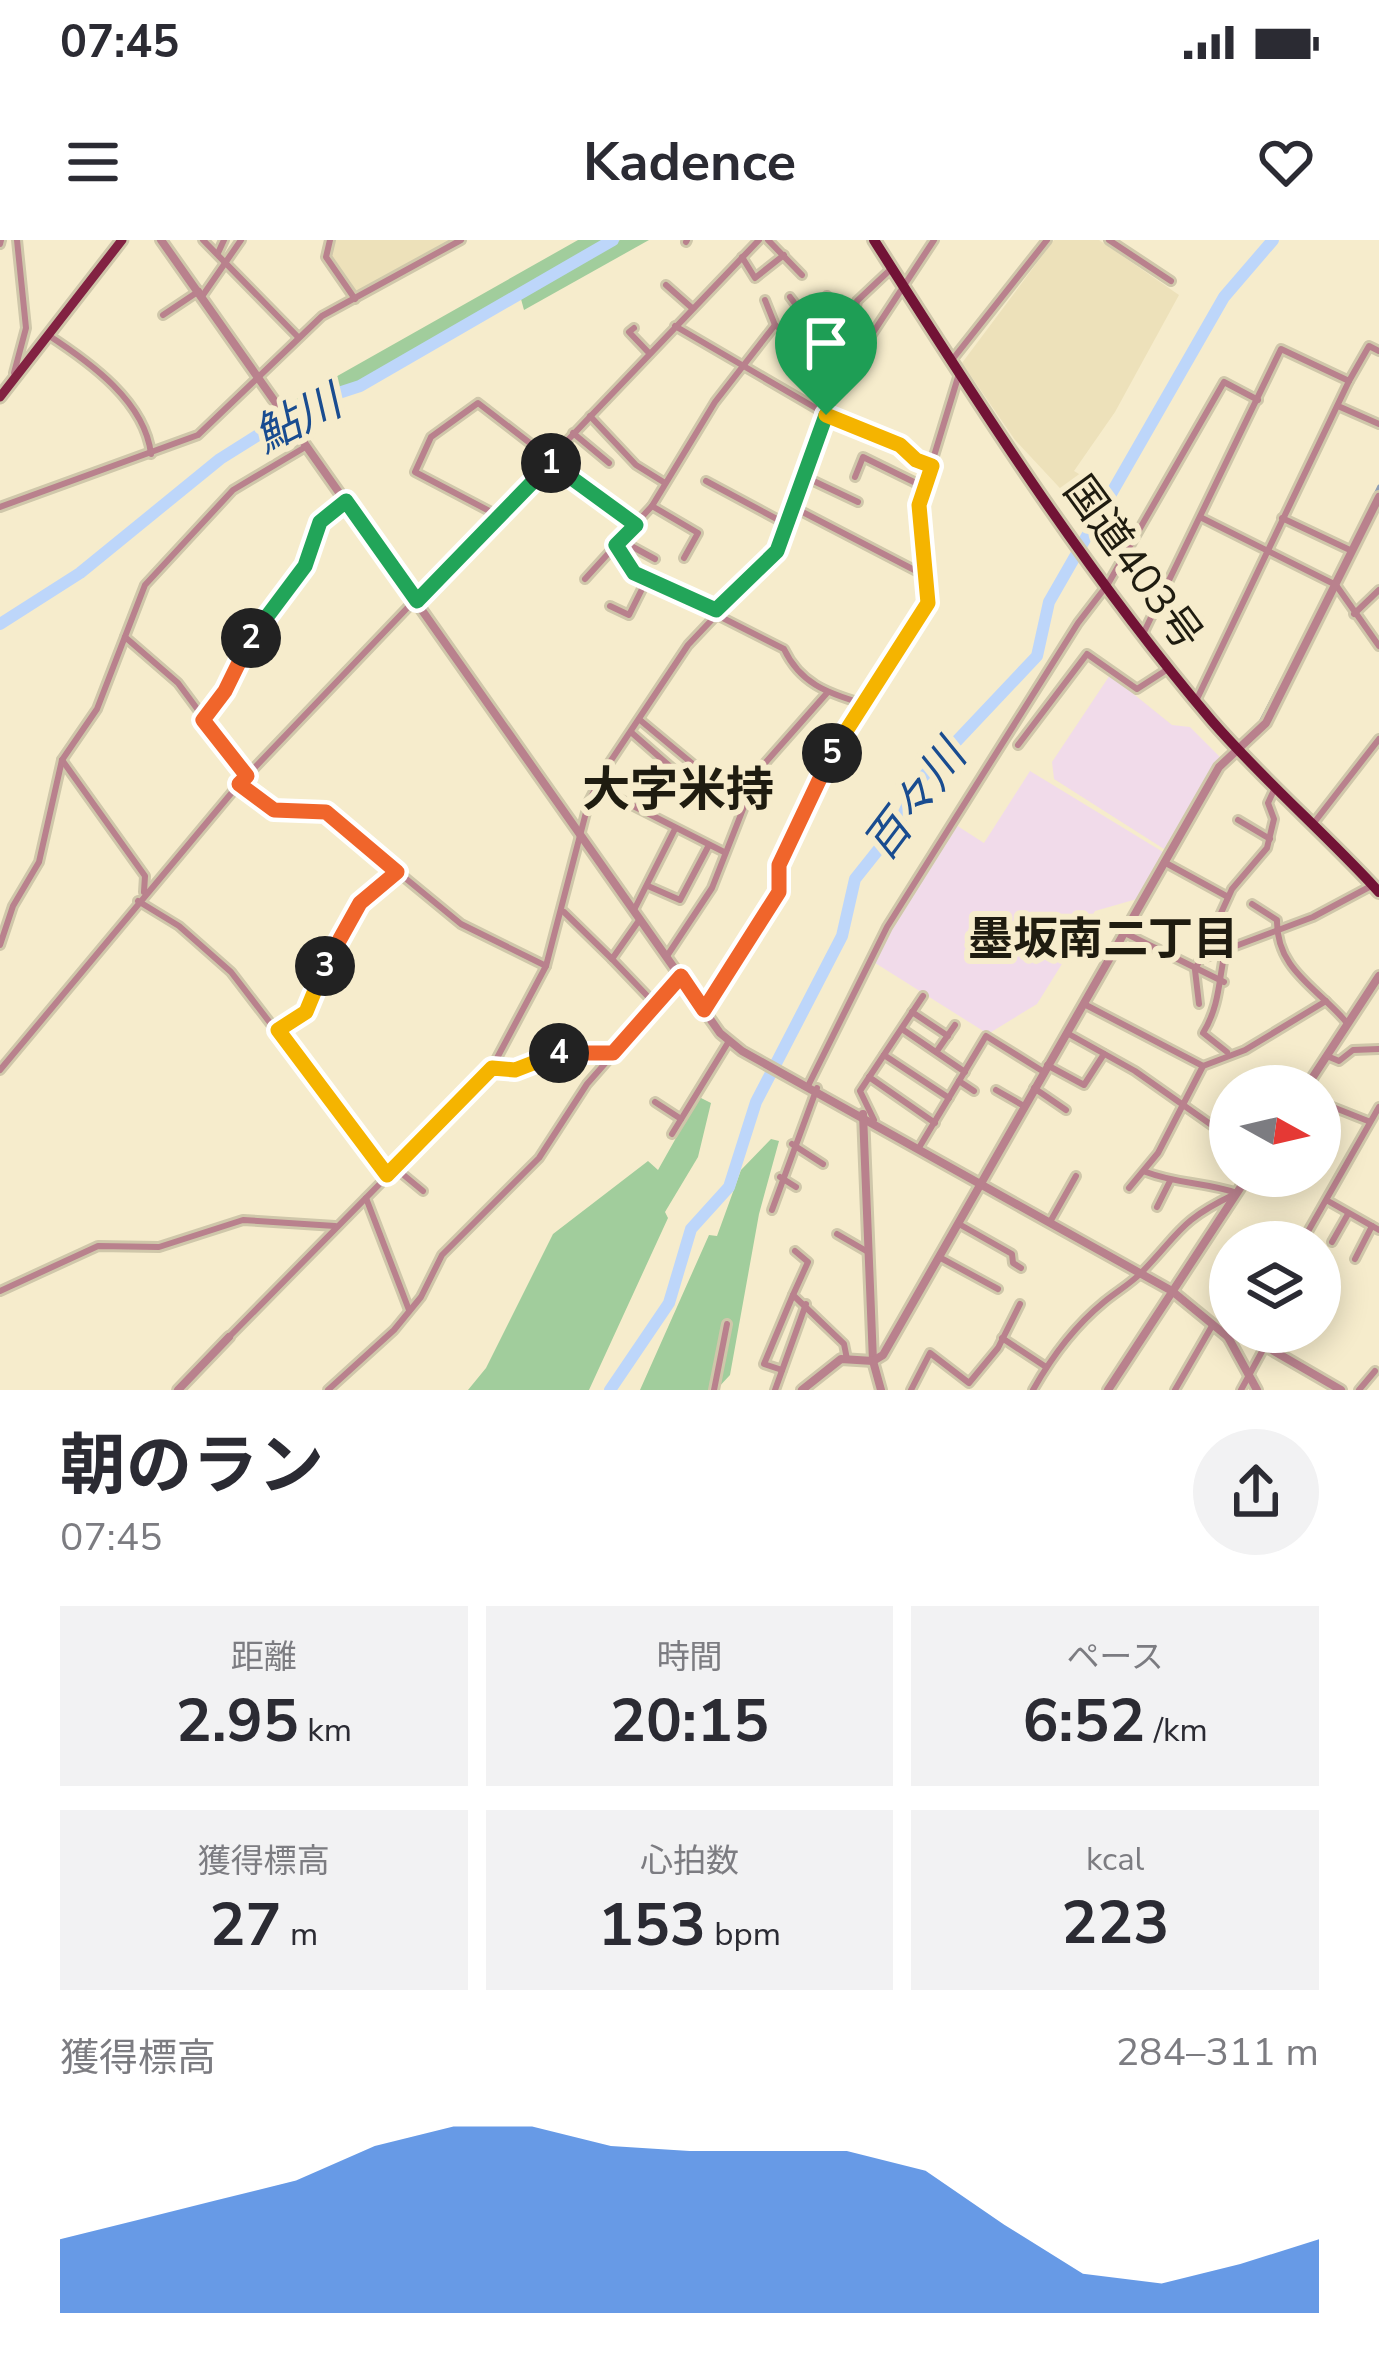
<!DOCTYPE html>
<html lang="ja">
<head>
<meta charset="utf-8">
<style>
	:root { --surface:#fff; --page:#f2f2f3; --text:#2b2b33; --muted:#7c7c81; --accent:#2770dc }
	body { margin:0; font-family:"Nunito Sans","Noto Sans JP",sans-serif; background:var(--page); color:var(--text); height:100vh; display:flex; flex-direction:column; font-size:45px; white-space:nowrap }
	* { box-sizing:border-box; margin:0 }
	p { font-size:39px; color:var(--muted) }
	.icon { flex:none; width:66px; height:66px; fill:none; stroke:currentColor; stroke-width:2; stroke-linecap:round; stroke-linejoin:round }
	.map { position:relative; height:1150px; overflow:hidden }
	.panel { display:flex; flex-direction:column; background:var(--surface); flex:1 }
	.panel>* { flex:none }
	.needle { width:78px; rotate:98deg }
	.controls { position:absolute; left:1209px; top:825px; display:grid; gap:24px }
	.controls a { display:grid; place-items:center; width:132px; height:132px; border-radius:50%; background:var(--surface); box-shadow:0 6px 30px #0003; font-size:60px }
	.pin { position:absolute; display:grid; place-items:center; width:102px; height:102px; color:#fff; margin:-123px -51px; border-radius:50% 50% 50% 0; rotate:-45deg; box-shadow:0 0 12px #0007 }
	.pin .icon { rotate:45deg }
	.km { position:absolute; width:60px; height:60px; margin:-30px; border-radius:50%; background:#222; color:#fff; font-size:33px; line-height:60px; text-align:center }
	.round { display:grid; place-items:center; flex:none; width:126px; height:126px; border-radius:63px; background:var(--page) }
	.headline { display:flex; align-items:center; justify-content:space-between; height:204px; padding:0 60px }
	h1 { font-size:66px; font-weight:700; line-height:90px }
	.metrics { display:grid; grid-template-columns:repeat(3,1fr); gap:18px; height:204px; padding:12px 60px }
	.metrics div { display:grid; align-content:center; border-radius:0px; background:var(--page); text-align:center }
	.metrics b { font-size:60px; font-weight:700 }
	.metrics small { font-size:33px; font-weight:400 }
	.metrics p { font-size:33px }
	.chart { height:336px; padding:24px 60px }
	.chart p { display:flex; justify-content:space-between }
	.chart svg { width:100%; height:216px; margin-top:12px; fill:var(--accent); opacity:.7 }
	.status { display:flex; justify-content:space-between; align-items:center; height:84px; padding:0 60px; background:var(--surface); direction:ltr }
	.status svg { height:33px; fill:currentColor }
	header { display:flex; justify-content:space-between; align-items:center; height:156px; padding:0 60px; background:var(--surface); font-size:54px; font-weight:700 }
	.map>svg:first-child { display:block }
</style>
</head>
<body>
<div class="status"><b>07:45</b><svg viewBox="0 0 49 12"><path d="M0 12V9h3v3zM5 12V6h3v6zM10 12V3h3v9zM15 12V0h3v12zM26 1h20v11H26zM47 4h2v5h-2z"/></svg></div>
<header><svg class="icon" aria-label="menu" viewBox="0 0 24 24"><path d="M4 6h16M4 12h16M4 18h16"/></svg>Kadence<svg class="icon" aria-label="heart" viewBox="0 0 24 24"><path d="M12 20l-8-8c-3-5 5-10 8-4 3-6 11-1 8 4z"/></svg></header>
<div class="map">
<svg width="1379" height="1150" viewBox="0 0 1379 1150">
	<rect width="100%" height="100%" fill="#f6eccc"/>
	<!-- built -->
	<g fill="#ede1ba">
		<polygon points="335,0 452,0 356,53 331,17"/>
		<polygon points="1054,0 1099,0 1179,55 1115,172 1074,231 1084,237 1071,260 1015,200 962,123"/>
	</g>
	<!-- education -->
	<g fill="#f1dbea">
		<polygon points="1110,435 1172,485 1190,487 1220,517 1164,609 1054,539 1052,522"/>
		<polygon points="1030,531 1163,612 1137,659 1095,671 1037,764 988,794 872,721 956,585 984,603"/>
	</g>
	<!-- green -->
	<g fill="#a1cd9c">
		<polygon points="578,0 607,0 356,144 317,155 291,175 286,165"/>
		<polygon points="620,0 649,0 524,70 521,59"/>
		<polygon points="699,857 711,863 698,917 665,972 668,978 589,1150 468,1150 486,1128 553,994 648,921 658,930"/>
		<polygon points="771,899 779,901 759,974 730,1135 716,1150 640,1150 709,995 717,996 741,930"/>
	</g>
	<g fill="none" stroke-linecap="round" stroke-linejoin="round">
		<!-- stream -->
		<g stroke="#8e9eb4" stroke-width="3">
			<polyline points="1345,317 1379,246"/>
			<polyline points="1259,484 1314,379"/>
		</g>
		<!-- river -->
		<g stroke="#bdd6fa" stroke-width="12">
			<polyline points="0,384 80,333 220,219 311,162 360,146 613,0"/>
			<polyline points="610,1150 669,1063 691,989 729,947 756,862 842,696 855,639 898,585 919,541 1037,416 1049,362 1224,57 1273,0"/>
		</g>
		<defs>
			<g id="minor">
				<polyline points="203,0 297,96"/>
				<polyline points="330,0 326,17 355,59"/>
				<polyline points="768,0 802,35"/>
				<polyline points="1109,0 1171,41"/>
				<polyline points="686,2 687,0"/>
				<polyline points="0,4 1,0"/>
				<polyline points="218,13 224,0"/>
				<polyline points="742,17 755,38 784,15"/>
				<polyline points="666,45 692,68"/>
				<polyline points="203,55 241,0"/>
				<polyline points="827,56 847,73"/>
				<polyline points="790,57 808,81"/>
				<polyline points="765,60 775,85"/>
				<polyline points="163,75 199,51"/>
				<path d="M775,85L715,162L652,266L616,305L634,333L784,409C800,443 827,453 861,463"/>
				<polyline points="775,85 784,92 854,70"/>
				<polyline points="675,86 826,174 900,205 916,220 931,226"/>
				<polyline points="634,88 629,92 649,113"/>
				<path d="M48,95C91,123 145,162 151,214"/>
				<polyline points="952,120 1047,0"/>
				<polyline points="14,133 26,88 17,0"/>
				<polyline points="828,159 832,133 849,107 857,61 892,28"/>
				<polyline points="1338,166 1379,184"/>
				<polyline points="590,176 636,225 665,243"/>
				<polyline points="573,193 609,223"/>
				<polyline points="803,236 858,262"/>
				<polyline points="855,237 863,217 924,247"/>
				<polyline points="706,241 786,284"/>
				<polyline points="652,266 698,293 684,318"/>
				<polyline points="0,267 198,195 322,76 461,0"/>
				<polyline points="793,267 924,335"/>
				<polyline points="497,275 415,232 431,197 478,163 636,285"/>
				<polyline points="1202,278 1336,345 1379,406"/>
				<polyline points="1282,278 1352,311"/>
				<polyline points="622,301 655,319"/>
				<polyline points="585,339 616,305"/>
				<polyline points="610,366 629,375 647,339"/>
				<polyline points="1354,374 1379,350"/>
				<polyline points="1143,394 1281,109 1349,141"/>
				<polyline points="125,397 178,443 247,536"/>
				<polyline points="1196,461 1349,141 1369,106 1379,111"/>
				<polyline points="203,480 225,451 255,390 305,326 319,282 346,261"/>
				<polyline points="640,480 718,545"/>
				<polyline points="632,493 697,550"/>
				<polyline points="1018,505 1087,414 1137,449 1168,429"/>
				<polyline points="62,520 145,636 144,652"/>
				<polyline points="239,544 280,572 325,572 461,684 546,726"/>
				<polyline points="596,547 724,612"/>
				<polyline points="1238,580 1270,599"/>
				<polyline points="1313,584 1379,499"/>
				<polyline points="1164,622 1228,657"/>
				<polyline points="648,646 680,660 709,605"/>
				<polyline points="138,661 179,686 231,732 387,935"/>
				<path d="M1252,664L1277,680C1276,730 1318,748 1347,783"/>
				<polyline points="635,668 675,589"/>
				<polyline points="564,672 612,719 640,679"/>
				<polyline points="1125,693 1224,742"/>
				<polyline points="0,705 13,666 39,622 62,520 97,469 145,345 233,250 307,206"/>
				<polyline points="667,716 712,648 758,531 827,453"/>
				<polyline points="612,719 655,764"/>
				<polyline points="1201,719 1313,677 1373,645"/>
				<polyline points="1084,764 1203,826"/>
				<polyline points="1199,764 1195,730 1232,649 1267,608 1274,579 1268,563 1274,550"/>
				<polyline points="704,770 779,653 779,625 833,510 928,363 919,265 959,134"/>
				<polyline points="912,772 948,796"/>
				<polyline points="902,789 965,832"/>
				<path d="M278,790C335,757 330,678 397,632"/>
				<polyline points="1067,793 1135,831 1230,898"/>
				<polyline points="937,811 955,785"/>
				<path d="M1227,812L1203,793C1224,759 1217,727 1231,691"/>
				<polyline points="884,815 949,858"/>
				<polyline points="1327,816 1339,821 1353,810 1379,809"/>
				<polyline points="1047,825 1084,845 1104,814"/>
				<polyline points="492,828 515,830 555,813 613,813"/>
				<polyline points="0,830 239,544 759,0"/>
				<polyline points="869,837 935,883"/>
				<polyline points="959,841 974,851"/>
				<polyline points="809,844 887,687 1078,383 1108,344 1224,142 1258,160"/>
				<polyline points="1034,848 1066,870"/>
				<polyline points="996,850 1024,866"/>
				<polyline points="655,862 681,879"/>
				<polyline points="1320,862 1368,881"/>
				<polyline points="874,880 860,851 923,756"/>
				<polyline points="672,894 729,801"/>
				<polyline points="792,904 823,924"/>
				<polyline points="920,906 986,796 1044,832"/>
				<polyline points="394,927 423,951"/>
				<path d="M1146,932C1177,944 1205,942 1237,953"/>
				<polyline points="780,937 796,947"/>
				<polyline points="1129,948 1158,913 1203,826 1245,810 1326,761"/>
				<polyline points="366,958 409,1070"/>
				<polyline points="1328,961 1379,990"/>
				<polyline points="1157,967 1170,941"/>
				<polyline points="772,970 817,848"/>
				<polyline points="1050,982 1076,936"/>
				<polyline points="959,984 1012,1014 1013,1023 1021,1028"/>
				<polyline points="837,994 868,1012"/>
				<polyline points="1302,1002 1379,867"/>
				<polyline points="1332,1002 1348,974"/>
				<polyline points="795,1011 808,1022 793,1055 844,1104 847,1119"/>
				<polyline points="939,1017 998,1049"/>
				<polyline points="1355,1019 1372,986"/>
				<polyline points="0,1051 98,1006 159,1007 243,980 335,986"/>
				<polyline points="229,1097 489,833 546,726 589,561 606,528 688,405 777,311 834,152 934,0"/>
				<polyline points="1002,1098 1046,1127"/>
				<polyline points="782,1130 764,1124 793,1055"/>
				<polyline points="328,1150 394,1090 421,1057 442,1015 539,918 587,844 681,737"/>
				<polyline points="714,1150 727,1084"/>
				<polyline points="775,1150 806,1064"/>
				<polyline points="911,1150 930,1113 969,1143 998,1108 1020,1064"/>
				<path d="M1033,1150C1051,1118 1076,1085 1104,1062C1116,1052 1130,1044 1141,1033C1180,993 1179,981 1233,955"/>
				<polyline points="1175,1150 1212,1086"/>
				<polyline points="1241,1150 1265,1106"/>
				<polyline points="1359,1150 1375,1131"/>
			</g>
			<g id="tertiary">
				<polyline points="161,0 720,793 742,811 1172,1051 1228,1097 1236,1092"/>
				<polyline points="1307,846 1379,736"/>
				<polyline points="863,874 873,1121 881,1150"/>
				<polyline points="1241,1092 1341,1150"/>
				<polyline points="1228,1097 1257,1150"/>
				<polyline points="178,1150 229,1097"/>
				<polyline points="802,1150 841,1119 873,1121 883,1115 1219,527 1266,483 1379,257"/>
				<polyline points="1108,1150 1248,936"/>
			</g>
			<polyline id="primary" points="0,157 122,0"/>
			<path id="trunk" d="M874,0C978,164 1086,333 1212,481C1264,541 1325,593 1379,652"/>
		</defs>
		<!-- minor casing -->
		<use href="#minor" stroke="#cfc7aa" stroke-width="12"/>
		<!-- tertiary casing -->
		<use href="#tertiary" stroke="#cfc7aa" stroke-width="14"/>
		<!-- primary casing -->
		<use href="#primary" stroke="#cfc7aa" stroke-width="15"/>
		<!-- trunk casing -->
		<use href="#trunk" stroke="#cfc7aa" stroke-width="16"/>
		<!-- minor -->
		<use href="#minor" stroke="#b9818d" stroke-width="6"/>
		<!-- tertiary -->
		<use href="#tertiary" stroke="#b9818d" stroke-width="8"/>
		<!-- primary -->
		<use href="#primary" stroke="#822242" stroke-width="9"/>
		<!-- trunk -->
		<use href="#trunk" stroke="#721336" stroke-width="10"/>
	</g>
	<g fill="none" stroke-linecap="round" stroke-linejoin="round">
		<defs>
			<polyline id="split-1" points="551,223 636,285 616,305 634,333 716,370 777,311 826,175"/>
			<polyline id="split-2" points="251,398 305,326 320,282 346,261 417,361 551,223"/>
			<polyline id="split-3" points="251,398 225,451 203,480 247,536 239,544 274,570 326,572 397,632 360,663 325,726"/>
			<polyline id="split-4" points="325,726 306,772 278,790 387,935 492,828 515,830 559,813"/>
			<polyline id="split-5" points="559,813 613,813 681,736 704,770 779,652 779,625 832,513"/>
			<polyline id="split-6" points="826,175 900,205 916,220 932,226 919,265 928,363 832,513"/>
		</defs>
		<!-- split-1 casing -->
		<use href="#split-1" stroke="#fff" stroke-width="24"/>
		<!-- split-2 casing -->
		<use href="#split-2" stroke="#fff" stroke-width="24"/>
		<!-- split-3 casing -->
		<use href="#split-3" stroke="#fff" stroke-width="24"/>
		<!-- split-4 casing -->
		<use href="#split-4" stroke="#fff" stroke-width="24"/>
		<!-- split-5 casing -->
		<use href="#split-5" stroke="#fff" stroke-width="24"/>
		<!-- split-6 casing -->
		<use href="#split-6" stroke="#fff" stroke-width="24"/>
		<!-- split-1 -->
		<use href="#split-1" stroke="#22a559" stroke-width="15"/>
		<!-- split-2 -->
		<use href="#split-2" stroke="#22a559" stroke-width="15"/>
		<!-- split-3 -->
		<use href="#split-3" stroke="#f0652b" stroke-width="15"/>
		<!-- split-4 -->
		<use href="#split-4" stroke="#f5b400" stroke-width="15"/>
		<!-- split-5 -->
		<use href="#split-5" stroke="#f0652b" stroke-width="15"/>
		<!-- split-6 -->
		<use href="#split-6" stroke="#f5b400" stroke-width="15"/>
	</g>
	<g text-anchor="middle" stroke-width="12" stroke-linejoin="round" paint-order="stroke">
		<!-- street labels -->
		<g font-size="42" fill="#1f1c10" stroke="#f6eccc">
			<text transform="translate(1134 322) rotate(54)" y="15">国道403号</text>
		</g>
		<!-- water labels -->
		<g font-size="45" font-style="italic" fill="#194c90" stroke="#f6eccc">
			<text transform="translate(297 178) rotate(-27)" y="16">鮎川</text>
			<text transform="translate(914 560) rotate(-53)" y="16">百々川</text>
		</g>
		<!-- neighbourhood labels -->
		<g font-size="45" font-weight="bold" fill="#1f1c10" stroke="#f6eccc">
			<text x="1103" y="714">墨坂南二丁目</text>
		</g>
		<!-- quarter labels -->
		<g font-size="48" font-weight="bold" fill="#1f1c10" stroke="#f6eccc">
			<text x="678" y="566">大字米持</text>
		</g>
	</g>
</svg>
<div class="controls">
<a><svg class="needle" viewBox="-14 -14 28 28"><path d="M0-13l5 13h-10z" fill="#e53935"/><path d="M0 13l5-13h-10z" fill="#7c7c81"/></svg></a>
<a><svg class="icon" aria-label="layers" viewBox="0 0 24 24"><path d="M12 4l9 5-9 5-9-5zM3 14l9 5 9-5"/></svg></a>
</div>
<div class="pin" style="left:826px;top:175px;background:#1e9e55"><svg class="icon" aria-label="arrive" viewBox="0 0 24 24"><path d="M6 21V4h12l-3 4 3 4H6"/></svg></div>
<b class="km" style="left:551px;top:223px">1</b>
<b class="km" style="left:251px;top:398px">2</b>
<b class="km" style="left:325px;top:726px">3</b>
<b class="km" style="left:559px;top:813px">4</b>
<b class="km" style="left:832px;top:513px">5</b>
</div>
<section class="panel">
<div class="headline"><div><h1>朝のラン</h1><p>07:45</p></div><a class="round"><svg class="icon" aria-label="share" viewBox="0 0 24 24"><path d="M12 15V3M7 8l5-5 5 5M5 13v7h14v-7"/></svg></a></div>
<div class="metrics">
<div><p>距離</p><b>2.95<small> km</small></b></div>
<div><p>時間</p><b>20:15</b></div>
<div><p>ペース</p><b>6:52<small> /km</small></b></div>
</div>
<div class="metrics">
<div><p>獲得標高</p><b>27<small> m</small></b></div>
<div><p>心拍数</p><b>153<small> bpm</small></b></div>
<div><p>kcal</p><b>223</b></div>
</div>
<div class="chart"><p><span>獲得標高</span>284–311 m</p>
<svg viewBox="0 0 160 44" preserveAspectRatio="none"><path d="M0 44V29L10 25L20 21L30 17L40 10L50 6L60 6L70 10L80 11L90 11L100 11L110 15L120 26L130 36L140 38L150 34L160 29V44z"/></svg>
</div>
</section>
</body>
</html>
